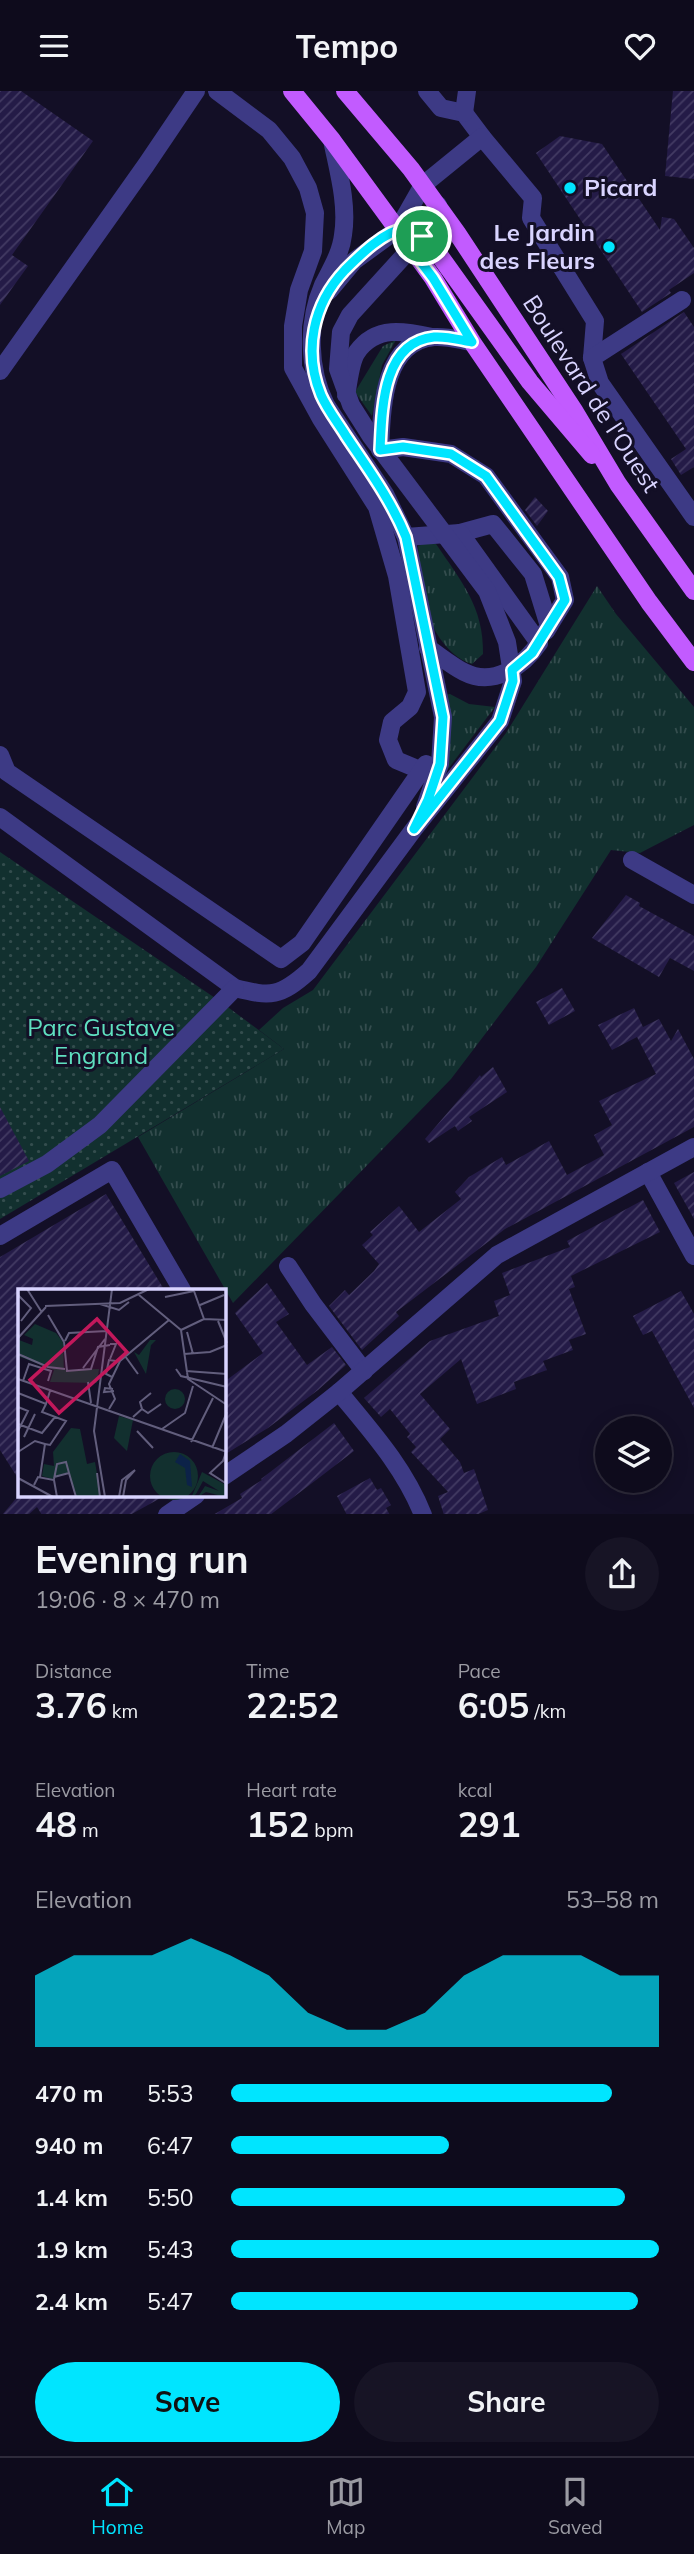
<!DOCTYPE html>
<html lang="en">
<head>
<meta charset="utf-8">
<style>
	:root { --surface:#0e0b1c; --page:#171425; --text:#f1f3f6; --muted:#9b9ba3; --line:#2e2b3b; --accent:#00e5ff }
	body { margin:0; font-family:Mulish,sans-serif; background:var(--page); color:var(--text); height:100vh; display:flex; flex-direction:column; font-size:26px; white-space:nowrap }
	* { box-sizing:border-box; margin:0 }
	p { font-size:23px; color:var(--muted) }
	.icon { flex:none; width:38px; height:38px; fill:none; stroke:currentColor; stroke-width:2; stroke-linecap:round; stroke-linejoin:round }
	.map { position:relative; height:1423px; overflow:hidden }
	.details { display:flex; flex-direction:column; background:var(--surface); flex:1 }
	.details>* { flex:none }
	.controls { position:absolute; left:595px; top:1325px; display:grid; gap:14px }
	.controls a { display:grid; place-items:center; width:77px; height:77px; border-radius:50%; background:var(--surface); box-shadow:0 4px 18px #0003,0 0 0 2px var(--line); font-size:35px }
	.pin { position:absolute; display:grid; place-items:center; width:60px; height:60px; color:#fff; margin:-30px; border:4px solid #fff; border-radius:50%; box-shadow:0 2px 7px #0007 }
	.round { display:grid; place-items:center; flex:none; width:74px; height:74px; border-radius:37px; background:var(--page) }
	.headline { display:flex; align-items:center; justify-content:space-between; height:119px; padding:0 35px }
	h1 { font-size:38px; font-weight:700; line-height:52px }
	.figures { display:grid; grid-template-columns:repeat(3,1fr); gap:10px; height:119px; padding:7px 35px }
	.figures div { display:grid; align-content:center }
	.figures b { font-size:35px; font-weight:700 }
	.figures small { font-size:19px; font-weight:400 }
	.figures p { font-size:19px }
	.chart { height:196px; padding:14px 35px }
	.chart p { display:flex; justify-content:space-between }
	.chart svg { width:100%; height:126px; margin-top:7px; fill:var(--accent); opacity:.7 }
	.button { display:flex; gap:14px; margin-top:auto; padding:14px 35px }
	.button a { flex:1; height:80px; border-radius:42px; background:var(--accent); color:#111; font-size:28px; font-weight:700; line-height:80px; text-align:center }
	.button a+a { background:var(--page); color:var(--text) }
	ul { padding:0 35px; list-style:none; font-size:23px }
	li { display:grid; grid-template-columns:112px 84px 1fr; align-items:center; height:52px }
	li i { height:18px; border-radius:9px; background:var(--accent) }
	header { display:flex; justify-content:space-between; align-items:center; height:91px; padding:0 35px; background:var(--surface); font-size:32px; font-weight:700 }
	.tabs { display:flex; justify-content:space-around; align-items:center; height:98px; border-top:2px solid var(--line); background:var(--surface); font-size:19px; color:var(--muted) }
	.tabs a { display:grid; justify-items:center; gap:4px }
	.tabs .on { color:var(--accent) }
	.map>svg:first-child { display:block }
</style>
</head>
<body>
<header><svg class="icon" aria-label="menu" viewBox="0 0 24 24"><path d="M4 6h16M4 12h16M4 18h16"/></svg>Tempo<svg class="icon" aria-label="heart" viewBox="0 0 24 24"><path d="M12 20l-8-8c-3-5 5-10 8-4 3-6 11-1 8 4z"/></svg></header>
<div class="map">
<svg width="694" height="1424" viewBox="0 0 694 1424">
	<defs>
		<pattern id="grass-tufts" width="24" height="20" patternUnits="userSpaceOnUse" patternTransform="scale(1.75)"><rect width="24" height="20" fill="#12302f"/><path d="M3 7l-1-3M5 7V3M7 7l1-3M15 17l-1-3M17 17v-4M19 17l1-3" fill="none" stroke="#344d4e"/></pattern>
		<pattern id="park-dots" width="8" height="8" patternUnits="userSpaceOnUse" patternTransform="scale(1.75)"><rect width="8" height="8" fill="#12302f"/><path d="M2 2h.1M6 6h.1" fill="none" stroke="#344d4e" stroke-width="1.8" stroke-linecap="round"/></pattern>
		<pattern id="building-hatch" width="6" height="6" patternUnits="userSpaceOnUse" patternTransform="scale(1.75)"><rect width="6" height="6" fill="#241b47"/><path d="M-1 1l2-2M0 6l6-6M5 7l2-2" fill="none" stroke="#433b63"/></pattern>
	</defs>
	<rect width="100%" height="100%" fill="#130f26"/>
	<!-- grass -->
	<g fill="url(#grass-tufts)">
		<polygon points="396,249 382,274 372,325 355,301 383,255"/>
		<path d="M428,451L436,453C461,490 484,516 483,563L472,573C445,565 428,532 422,505C418,490 420,471 418,455Z"/>
		<polygon points="597,495 616,523 694,616 694,734 640,762 611,759 536,876 451,988 233,1212 138,1046 284,958 259,939 283,917 313,899 506,642"/>
		<polygon points="450,603 469,613 495,616 442,686 444,604"/>
	</g>
	<!-- park -->
	<polygon fill="url(#park-dots)" points="0,761 221,911 284,958 0,1128"/>
	<!-- building -->
	<g fill="url(#building-hatch)">
		<polygon points="0,0 21,0 93,50 12,164 28,175 0,214"/>
		<polygon points="673,0 694,0 694,88 665,85"/>
		<polygon points="560,45 602,53 660,139 662,126 674,128 694,157 694,182 669,199 671,202 642,221 536,62"/>
		<polygon points="684,221 694,236 694,376 681,384 671,368 686,358 621,263"/>
		<polygon points="535,406 548,420 537,435 525,419"/>
		<polygon points="626,804 640,812 639,815 694,845 694,880 670,867 659,886 592,847"/>
		<polygon points="562,897 575,920 549,934 536,911"/>
		<polygon points="634,917 643,936 659,928 671,950 678,938 694,968 694,1036 505,1138 396,1221 399,1225 362,1259 329,1215 345,1199 349,1204 374,1180 379,1173 362,1154 373,1144 370,1141 399,1115 419,1141 461,1108 455,1101 469,1086 502,1066 506,1074 549,1050 567,1084 604,1064 594,1044 612,1034 599,1010 656,983 637,946 612,959 598,934"/>
		<polygon points="493,976 507,1001 469,1026 472,1030 458,1040 455,1035 429,1052 425,1048 480,984 481,986"/>
		<polygon points="0,1016 29,1070 0,1085"/>
		<polygon points="694,1081 694,1128 674,1092"/>
		<polygon points="106,1103 165,1200 19,1200 19,1389 0,1359 0,1166"/>
		<polygon points="643,1109 660,1141 571,1185 575,1196 569,1198 586,1243 569,1249 573,1259 543,1270 547,1279 514,1291 516,1298 477,1313 461,1268 420,1303 450,1338 440,1348 460,1371 464,1382 474,1378 488,1419 476,1424 444,1424 438,1405 448,1401 411,1361 416,1356 407,1346 410,1343 390,1318 381,1326 364,1307 430,1250 499,1225 494,1210 510,1204 502,1182 570,1156 567,1150"/>
		<polygon points="267,1192 289,1223 276,1231 307,1274 332,1256 346,1274 318,1299 268,1337 224,1364 224,1291 263,1262 235,1222"/>
		<polygon points="681,1200 694,1223 694,1317 652,1240 643,1244 633,1225"/>
		<polygon points="334,1332 354,1360 324,1383 270,1424 213,1424 242,1407 240,1403 262,1389 261,1388"/>
		<polygon points="370,1387 377,1399 381,1397 391,1414 386,1417 390,1424 347,1424 337,1405"/>
		<polygon points="19,1404 166,1404 130,1424 42,1424 37,1416 28,1424 2,1424"/>
	</g>
	<g fill="none" stroke-linecap="round" stroke-linejoin="round">
		<!-- minor -->
		<g stroke="#3d3a85" stroke-width="18">
			<polyline points="217,0 269,39 292,67 308,97 315,122 313,160 299,199 293,235 293,277 321,328 377,416 397,485 417,601 410,616 392,631 388,649 396,669 420,679"/>
			<polyline points="427,0 441,17 464,22 482,46"/>
			<polyline points="464,22 467,0"/>
			<path d="M332,49C338,79 348,113 343,144C341,162 331,178 323,194C307,231 308,278 326,314L385,403L406,446L443,626L440,673L425,716"/>
			<polyline points="329,200 354,170 398,138 423,94 482,46 533,107 531,127 595,230 592,267"/>
			<polyline points="682,209 592,267 600,292 694,426"/>
			<path d="M472,251C460,249 447,245 434,246C382,251 382,319 380,359L403,356L451,363L486,385L560,486L565,509L549,535"/>
			<polyline points="0,280 146,74 196,0"/>
			<path d="M346,304C349,291 350,271 357,261C376,234 405,240 432,246"/>
			<polyline points="460,442 493,433 533,483 549,535 546,540"/>
			<path d="M406,446L460,442L539,552C523,576 493,596 464,581C452,575 440,565 428,557"/>
			<polyline points="0,664 7,681 281,868 302,852 426,673"/>
			<path d="M0,726L235,897C271,906 280,906 309,880L414,738L500,630L513,590L507,551L487,500L370,344L351,314L338,278L341,241L350,224L422,145L438,114"/>
			<polyline points="632,769 694,804"/>
			<polyline points="648,1081 694,1165"/>
			<polyline points="0,1098 47,1073 100,1034 235,897"/>
			<polyline points="0,1145 112,1079 182,1199"/>
			<polyline points="288,1175 313,1213 364,1280"/>
			<path d="M339,1301C371,1340 404,1376 423,1424"/>
			<polyline points="224,1385 286,1343 339,1301 497,1164 694,1056"/>
			<polyline points="167,1424 196,1404"/>
		</g>
		<!-- major -->
		<g stroke="#c25bff" stroke-width="18">
			<polyline points="292,0 332,49 433,187 472,251 649,511 694,571"/>
			<polyline points="345,0 411,78 457,142 575,321 618,393 694,500"/>
			<polyline points="398,138 414,139 432,154 530,291 592,364"/>
		</g>
	</g>
	<g fill="none" stroke-linecap="round" stroke-linejoin="round">
		<defs>
			<path id="route" d="M406,137L422,145L411,158L433,187L472,251C460,249 447,245 434,246C382,251 382,319 380,359L403,356L451,363L486,385L559,486L565,509L532,562L512,579L513,590L500,630L414,738L428,709L440,673L443,626L406,446C391,409 368,378 346,345C338,332 327,318 321,304C303,260 313,213 345,179C360,164 384,140 406,137Z"/>
		</defs>
		<!-- route casing -->
		<use href="#route" stroke="#fff" stroke-width="14"/>
		<!-- route -->
		<use href="#route" stroke="#00e5ff" stroke-width="9"/>
	</g>
	<!-- markers -->
	<g fill="#00e5ff" stroke="#130f26" stroke-width="2.5">
		<circle cx="570" cy="97" r="7"/>
		<circle cx="609" cy="156" r="7"/>
	</g>
	<g text-anchor="middle" stroke-width="6" stroke-linejoin="round" paint-order="stroke">
		<!-- poi labels -->
		<g font-size="24" font-weight="bold" fill="#d9d4ff" stroke="#130f26" text-anchor="start">
			<text x="584" y="105">Picard</text>
			<text x="595" y="150" text-anchor="end">Le Jardin<tspan x="595" dy="28">des Fleurs</tspan></text>
		</g>
		<!-- street labels -->
		<g font-size="24" fill="#d9d4ff" stroke="#130f26">
			<text transform="translate(591 303) rotate(57)" y="8">Boulevard de l'Ouest</text>
		</g>
		<!-- park labels -->
		<g font-size="24" fill="#5fe0c0" stroke="#130f26">
			<text x="101" y="945">Parc Gustave<tspan x="101" dy="28">Engrand</tspan></text>
		</g>
	</g>
	<!-- overview -->
	<g transform="translate(18 1198)">
		<rect width="208" height="208" fill="#130f26"/>
		<path d="M132,51H138L133,56L128,85L116,63L121,66ZM81,80L79,94L32,93L36,81ZM184,183L208,196L207,208L188,203L180,208L187,197L201,202L185,192L178,205L174,208H169L174,207Z" fill="#12302f"/>
		<path d="M17,35L38,44L45,53L46,85L0,67L1,51L14,56L15,50L6,46ZM147 110a10 10 0 1 1 20 0a10 10 0 1 1-20 0ZM132 187a24 24 0 1 1 48 0a24 24 0 1 1-48 0Z" fill="#12302f"/>
		<path d="M101,127L115,131L109,162L96,149ZM53,139L62,140L69,175L77,173L83,208H58L51,183L34,190L24,187L26,175L36,177L35,163Z" fill="#12302f"/>
		<path d="M162,165L172,172L174,198L169,196L167,179L157,173Z" fill="#0c2248"/>
		<path fill="none" stroke="#625e7d" stroke-width="2" d="M9,0L23,22M176,2L186,30M0,6L13,19L3,32M121,6L163,41M147,8L176,2M82,15L101,21L111,13M182,16L206,6M27,17L102,14L131,0M30,26L46,53L49,82L73,80L80,58L92,56M186,30L209,31M200,32L209,54M163,41L170,90L209,116M163,41L186,30M169,43L175,65M0,49L28,18M47,52L51,44L89,42M0,65L30,78L47,80M166,65L192,63L209,56M107,67L120,85M92,70L98,55H92M65,79L87,50M158,80L163,87L209,98M168,82L209,85M94,88L88,85L91,71L98,72M0,90L209,163M5,92L11,75L33,82L30,92M70,93L73,114M95,100L87,99L86,103L96,102M0,104L28,115L32,102M0,118L10,122L0,142M91,120L97,110L91,95L102,72L151,31M124,120L130,124L143,115M115,128L124,120L122,113L133,104M0,135L24,144L37,128M144,140L167,124L175,97M119,142L135,159M6,148L17,125M173,153L195,109M27,155L32,156L48,132L24,123L28,115M194,159L209,123M0,163L17,152L27,155L22,188M208,163L205,172L192,184L209,195M79,184L82,208M36,188L51,184L58,208M0,189L35,208M36,190L39,175L48,173L51,184M16,196L20,188L36,191L39,208M87,208L76,142L94,0M101,208L104,191L117,181L108,191L105,208"/>
		<path fill="#c2185b" fill-opacity="0.15" stroke="#c2185b" stroke-width="3.5" d="M79,30L109,63L41,124L12,91Z"/>
		<rect width="208" height="208" fill="none" stroke="#d9d4ff" stroke-width="3.5"/>
	</g>
</svg>
<div class="controls">
<a><svg class="icon" aria-label="layers" viewBox="0 0 24 24"><path d="M12 4l9 5-9 5-9-5zM3 14l9 5 9-5"/></svg></a>
</div>
<div class="pin" style="left:422px;top:145px;background:#1e9e55"><svg class="icon" aria-label="arrive" viewBox="0 0 24 24"><path d="M6 21V4h12l-3 4 3 4H6"/></svg></div>
</div>
<section class="details">
<div class="headline"><div><h1>Evening run</h1><p>19:06 · 8 × 470 m</p></div><a class="round"><svg class="icon" aria-label="share" viewBox="0 0 24 24"><path d="M12 15V3M7 8l5-5 5 5M5 13v7h14v-7"/></svg></a></div>
<div class="figures">
<div><p>Distance</p><b>3.76<small> km</small></b></div>
<div><p>Time</p><b>22:52</b></div>
<div><p>Pace</p><b>6:05<small> /km</small></b></div>
</div>
<div class="figures">
<div><p>Elevation</p><b>48<small> m</small></b></div>
<div><p>Heart rate</p><b>152<small> bpm</small></b></div>
<div><p>kcal</p><b>291</b></div>
</div>
<div class="chart"><p><span>Elevation</span>53–58 m</p>
<svg viewBox="0 0 160 44" preserveAspectRatio="none"><path d="M0 44V19L10 12L20 12L30 12L40 6L50 12L60 19L70 32L80 38L90 38L100 32L110 19L120 12L130 12L140 12L150 19L160 19V44z"/></svg>
</div>
<ul>
<li><b>470 m</b>5:53<i style="width:89%"></i></li>
<li><b>940 m</b>6:47<i style="width:51%"></i></li>
<li><b>1.4 km</b>5:50<i style="width:92%"></i></li>
<li><b>1.9 km</b>5:43<i style="width:100%"></i></li>
<li><b>2.4 km</b>5:47<i style="width:95%"></i></li>
</ul>
<div class="button"><a>Save</a><a>Share</a></div>
</section>
<nav class="tabs">
<a class="on"><svg class="icon" aria-label="home" viewBox="0 0 24 24"><path d="M3 11l9-7 9 7M6 9v11h12V9"/></svg>Home</a>
<a><svg class="icon" aria-label="map" viewBox="0 0 24 24"><path d="M3 6l6-2 6 2 6-2v14l-6 2-6-2-6 2zM9 4v14M15 6v14"/></svg>Map</a>
<a><svg class="icon" aria-label="saved" viewBox="0 0 24 24"><path d="M7 4h10v16l-5-4-5 4z"/></svg>Saved</a>
</nav>
</body>
</html>
